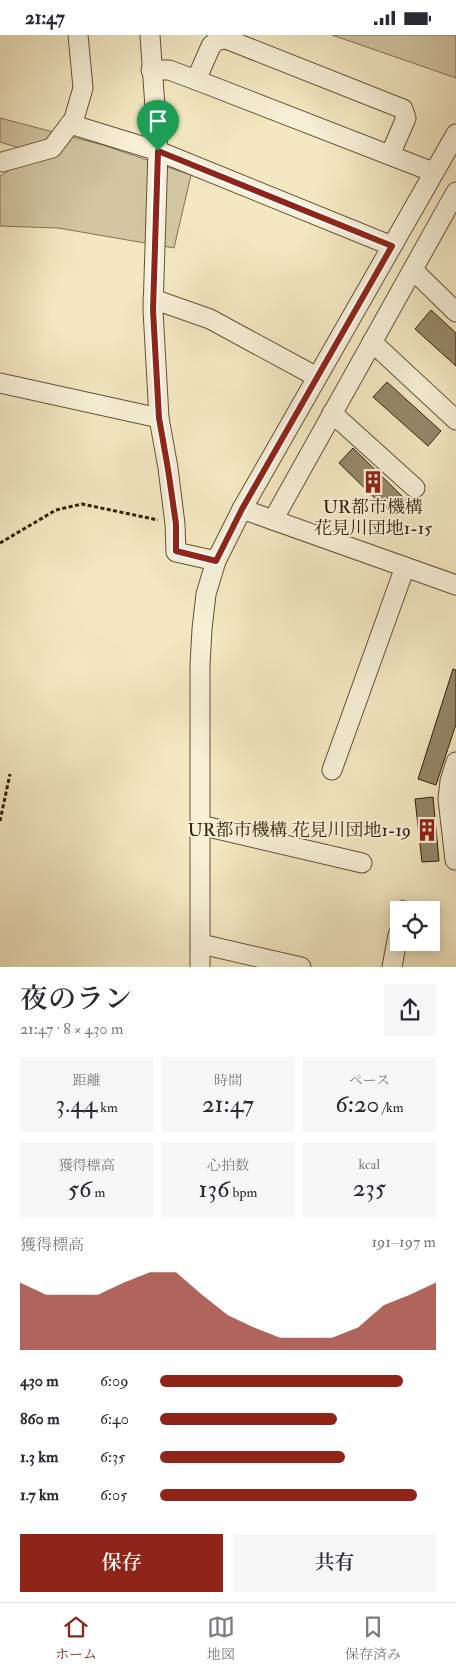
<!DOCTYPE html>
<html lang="ja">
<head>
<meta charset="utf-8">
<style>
	:root { --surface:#fff; --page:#f7f7f7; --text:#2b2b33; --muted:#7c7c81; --line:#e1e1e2; --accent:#8f2418 }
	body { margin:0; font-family:"IM FELL Double Pica","Noto Serif JP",serif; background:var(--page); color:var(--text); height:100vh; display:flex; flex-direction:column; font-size:19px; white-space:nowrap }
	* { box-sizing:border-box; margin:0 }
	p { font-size:16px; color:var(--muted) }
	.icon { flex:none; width:28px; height:28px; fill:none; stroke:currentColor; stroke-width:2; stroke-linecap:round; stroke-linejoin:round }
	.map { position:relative; height:932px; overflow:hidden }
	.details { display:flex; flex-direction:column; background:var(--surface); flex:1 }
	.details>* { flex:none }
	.buttons { position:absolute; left:390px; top:866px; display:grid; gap:10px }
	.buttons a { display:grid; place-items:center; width:50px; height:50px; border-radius:0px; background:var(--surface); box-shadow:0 2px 12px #0003; font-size:25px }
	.pin { position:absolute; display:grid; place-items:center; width:42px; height:42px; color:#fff; margin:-51px -21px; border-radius:50% 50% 50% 0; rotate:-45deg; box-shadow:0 0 5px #0007 }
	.pin .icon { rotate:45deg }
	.round { display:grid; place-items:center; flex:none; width:52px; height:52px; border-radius:0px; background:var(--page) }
	.overview { display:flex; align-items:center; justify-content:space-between; height:85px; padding:0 20px }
	h1 { font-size:28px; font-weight:600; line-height:38px }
	.figures { display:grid; grid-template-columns:repeat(3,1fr); gap:8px; height:85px; padding:5px 20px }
	.figures div { display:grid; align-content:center; border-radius:0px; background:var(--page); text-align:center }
	.figures b { font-size:25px; font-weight:600 }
	.figures small { font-size:14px; font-weight:400 }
	.figures p { font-size:14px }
	.chart { height:140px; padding:10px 20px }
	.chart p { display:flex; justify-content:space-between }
	.chart svg { width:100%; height:90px; margin-top:5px; fill:var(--accent); opacity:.7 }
	.primary-button { display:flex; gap:10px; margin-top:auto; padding:10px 20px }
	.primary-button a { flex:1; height:58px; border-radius:0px; background:var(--accent); color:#fff; font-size:20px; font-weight:600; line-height:58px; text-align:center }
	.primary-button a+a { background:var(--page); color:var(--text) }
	ul { padding:0 20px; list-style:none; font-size:16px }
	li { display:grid; grid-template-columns:80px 60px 1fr; align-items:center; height:38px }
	li i { height:12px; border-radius:6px; background:var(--accent) }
	.status { display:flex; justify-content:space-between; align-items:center; height:35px; padding:0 25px; background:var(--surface); direction:ltr }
	.status svg { height:14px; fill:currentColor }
	.tab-bar { display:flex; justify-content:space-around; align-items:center; height:70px; border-top:1px solid var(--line); background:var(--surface); font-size:14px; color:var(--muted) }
	.tab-bar a { display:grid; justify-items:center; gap:2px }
	.tab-bar .selected { color:var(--accent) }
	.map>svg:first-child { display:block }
</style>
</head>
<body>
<div class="status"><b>21:47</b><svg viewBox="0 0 49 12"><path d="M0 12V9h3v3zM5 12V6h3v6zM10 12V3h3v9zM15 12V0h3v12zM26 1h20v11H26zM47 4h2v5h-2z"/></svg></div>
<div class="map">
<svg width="456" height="932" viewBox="0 0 456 932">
	<rect width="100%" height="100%" fill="#f3e8c2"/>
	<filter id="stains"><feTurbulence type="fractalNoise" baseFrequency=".004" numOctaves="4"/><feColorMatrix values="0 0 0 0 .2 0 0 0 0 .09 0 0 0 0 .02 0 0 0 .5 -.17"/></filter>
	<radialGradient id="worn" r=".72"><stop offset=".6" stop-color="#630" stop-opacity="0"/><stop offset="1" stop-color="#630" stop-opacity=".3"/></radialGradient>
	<!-- green -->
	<g fill="#d2c6a3" stroke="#827257">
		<polygon points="332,0 456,0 456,43"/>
		<polygon points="0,83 103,110 191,140 174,213 58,193 0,191 0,141 36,118 0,107"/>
		<polygon points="401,865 440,874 434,903 431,903 431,875 399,875 399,896 394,895"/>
	</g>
	<!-- building -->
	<g fill="#96886a" stroke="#321f0b">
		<polygon points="431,275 456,298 456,331 415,294"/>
		<polygon points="387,347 441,396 428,411 373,362"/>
		<polygon points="353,413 407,466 392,480 339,428"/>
		<polygon points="453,634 456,635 456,689 436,750 418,744"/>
		<polygon points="433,762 439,826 422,827 415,764"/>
	</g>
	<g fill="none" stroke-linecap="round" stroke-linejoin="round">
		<defs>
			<g id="minor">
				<polyline points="150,0 158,116 153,275 159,383 168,433 175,489 176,517 216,526"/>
				<polyline points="151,35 169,35 196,45 433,137"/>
				<polyline points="196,45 211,11 217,5 226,4 403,74 406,83 390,120"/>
				<polyline points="70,89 158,116 392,211"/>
				<polyline points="2,127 52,113 74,84 83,53 78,0"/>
				<polyline points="413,235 456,277"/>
				<polyline points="153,264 210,284 317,342"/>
				<polyline points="372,307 456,385"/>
				<polyline points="0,348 159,383"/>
				<polyline points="332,378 415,453"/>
				<polyline points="242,474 456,550"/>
				<polyline points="273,485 456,157"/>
				<polyline points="332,735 405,532"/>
				<polyline points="200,790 362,828"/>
				<polyline points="455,825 448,764 450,746 456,727"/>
				<polyline points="201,909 301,932"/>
				<polyline points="200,932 200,630 202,594 206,559 216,526 242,474 456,99"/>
				<polyline points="392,932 398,900"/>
			</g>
		</defs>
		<!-- minor casing -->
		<use href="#minor" stroke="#625139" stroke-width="21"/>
		<!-- path -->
		<g stroke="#321f0b" stroke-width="3" stroke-dasharray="4 2.5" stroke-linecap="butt">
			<polyline points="0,508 56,475 82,469 158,485"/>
			<polyline points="0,786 10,739"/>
		</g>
		<!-- minor -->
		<use href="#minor" stroke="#f7f0d7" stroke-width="19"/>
	</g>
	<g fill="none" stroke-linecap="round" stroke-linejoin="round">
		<defs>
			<polygon id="route" points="158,116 392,211 242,474 216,526 176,516 176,489 168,434 159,383 153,275"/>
		</defs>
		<!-- route casing -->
		<use href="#route" stroke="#fff" stroke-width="10"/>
		<!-- route -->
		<use href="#route" stroke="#8f2418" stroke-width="6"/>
	</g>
	<!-- icons -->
	<defs>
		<symbol id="building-bare" viewBox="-9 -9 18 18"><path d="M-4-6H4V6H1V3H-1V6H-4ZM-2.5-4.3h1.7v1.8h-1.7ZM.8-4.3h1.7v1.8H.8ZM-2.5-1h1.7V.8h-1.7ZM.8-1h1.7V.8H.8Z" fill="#8f2418" stroke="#f7f0d7" stroke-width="2.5" paint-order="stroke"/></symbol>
	</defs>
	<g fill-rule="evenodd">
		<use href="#building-bare" x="357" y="431" width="32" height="32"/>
		<use href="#building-bare" x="411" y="779" width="32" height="32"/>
	</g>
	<g text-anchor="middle" stroke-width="4" stroke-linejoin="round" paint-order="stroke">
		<!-- poi labels -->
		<g font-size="18" fill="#321f0b" stroke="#f7f0d7">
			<text x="373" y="478">UR都市機構<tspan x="373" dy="21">花見川団地1-15</tspan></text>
			<text x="411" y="801" text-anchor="end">UR都市機構 花見川団地1-19</text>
		</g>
	</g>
	<rect width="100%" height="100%" filter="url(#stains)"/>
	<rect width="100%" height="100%" fill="url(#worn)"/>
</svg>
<div class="buttons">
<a><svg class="icon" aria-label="locate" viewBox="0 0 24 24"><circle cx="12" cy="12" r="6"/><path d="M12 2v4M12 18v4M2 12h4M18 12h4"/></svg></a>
</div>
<div class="pin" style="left:158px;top:116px;background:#1e9e55"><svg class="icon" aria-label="arrive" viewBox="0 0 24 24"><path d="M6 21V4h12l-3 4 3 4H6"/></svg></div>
</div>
<section class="details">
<div class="overview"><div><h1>夜のラン</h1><p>21:47 · 8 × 430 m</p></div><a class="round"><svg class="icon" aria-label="share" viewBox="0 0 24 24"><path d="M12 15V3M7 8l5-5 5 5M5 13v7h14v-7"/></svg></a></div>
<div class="figures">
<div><p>距離</p><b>3.44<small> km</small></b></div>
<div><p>時間</p><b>21:47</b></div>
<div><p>ペース</p><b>6:20<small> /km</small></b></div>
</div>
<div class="figures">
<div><p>獲得標高</p><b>56<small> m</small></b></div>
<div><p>心拍数</p><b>136<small> bpm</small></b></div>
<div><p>kcal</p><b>235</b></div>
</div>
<div class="chart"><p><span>獲得標高</span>191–197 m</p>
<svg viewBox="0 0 160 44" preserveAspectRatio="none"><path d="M0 44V11L10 17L20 17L30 17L40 11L50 6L60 6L70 17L80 27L90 33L100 38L110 38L120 38L130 33L140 22L150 17L160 11V44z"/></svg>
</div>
<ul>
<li><b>430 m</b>6:09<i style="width:88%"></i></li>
<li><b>860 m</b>6:40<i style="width:64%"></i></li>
<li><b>1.3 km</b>6:35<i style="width:67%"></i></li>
<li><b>1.7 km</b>6:05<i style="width:93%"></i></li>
</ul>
<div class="primary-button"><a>保存</a><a>共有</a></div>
</section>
<nav class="tab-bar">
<a class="selected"><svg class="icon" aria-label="home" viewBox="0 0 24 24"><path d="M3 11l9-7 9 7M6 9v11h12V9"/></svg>ホーム</a>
<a><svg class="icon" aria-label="map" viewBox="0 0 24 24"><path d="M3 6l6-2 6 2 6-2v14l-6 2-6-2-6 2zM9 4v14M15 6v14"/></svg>地図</a>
<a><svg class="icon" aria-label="saved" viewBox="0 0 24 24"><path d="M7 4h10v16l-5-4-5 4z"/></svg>保存済み</a>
</nav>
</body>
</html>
